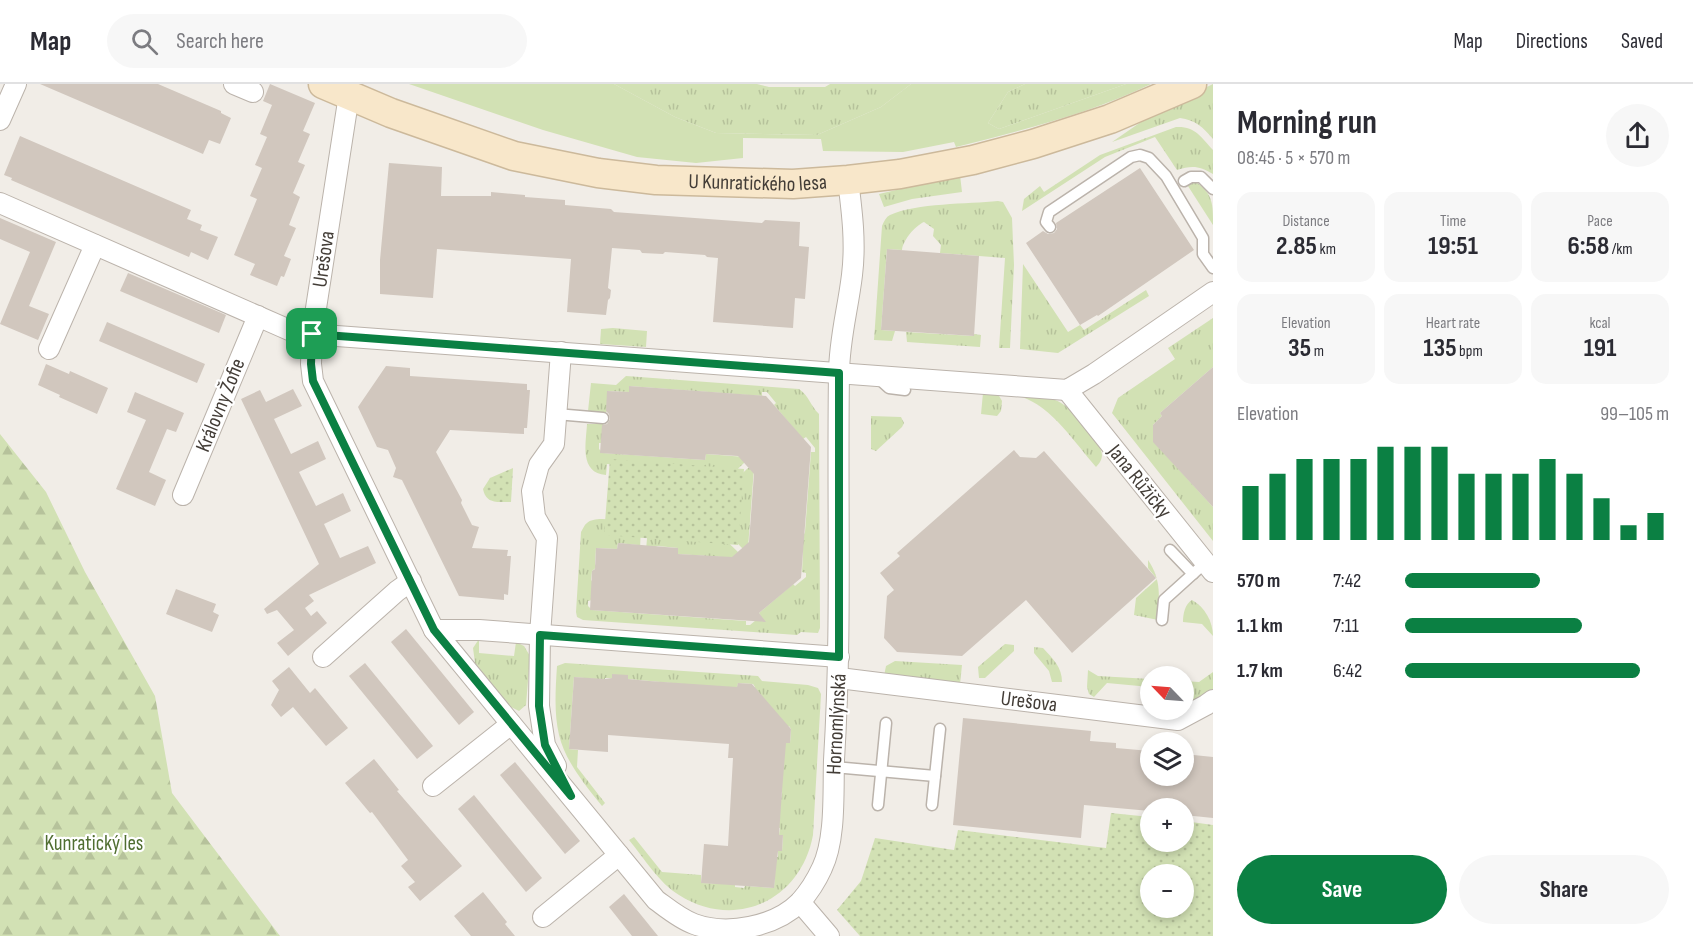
<!DOCTYPE html>
<html lang="en">
<head>
<meta charset="utf-8">
<style>
	:root { --surface:#fff; --page:#f7f7f7; --text:#2b2b33; --muted:#7c7c81; --line:#e1e1e2; --accent:#0b8043 }
	body { margin:0; font-family:"Sofia Sans Condensed",sans-serif; background:var(--page); color:var(--text); height:100vh; display:flex; flex-direction:column; font-size:22px; white-space:nowrap }
	* { box-sizing:border-box; margin:0 }
	p { font-size:20px; color:var(--muted) }
	.icon { flex:none; width:33px; height:33px; fill:none; stroke:currentColor; stroke-width:2; stroke-linecap:round; stroke-linejoin:round }
	.map { position:relative; flex:1; overflow:hidden }
	.details { display:flex; flex-direction:column; background:var(--surface); width:480px }
	.details>* { flex:none }
	.needle { width:39px; rotate:295deg }
	.tools { position:absolute; left:1140px; top:582px; display:grid; gap:12px }
	.tools a { display:grid; place-items:center; width:54px; height:54px; border-radius:50%; background:var(--surface); box-shadow:0 3px 9px #0003; font-size:30px }
	.pin { position:absolute; display:grid; place-items:center; width:51px; height:51px; color:#fff; margin:-26px; border-radius:12px; box-shadow:0 3px 9px #0006 }
	.round { display:grid; place-items:center; flex:none; width:63px; height:63px; border-radius:32px; background:var(--page) }
	.overview { display:flex; align-items:center; justify-content:space-between; height:102px; padding:0 24px }
	h1 { font-size:33px; font-weight:700; line-height:45px }
	.metrics { display:grid; grid-template-columns:repeat(3,1fr); gap:9px; height:102px; padding:6px 24px }
	.metrics div { display:grid; align-content:center; border-radius:15px; background:var(--page); text-align:center }
	.metrics b { font-size:26px; font-weight:700 }
	.metrics small { font-size:16px; font-weight:400 }
	.metrics p { font-size:16px }
	.chart { height:168px; padding:12px 24px }
	.chart p { display:flex; justify-content:space-between }
	.chart svg { width:100%; height:108px; margin-top:6px; stroke:var(--accent); stroke-width:6 }
	.primary-button { display:flex; gap:12px; margin-top:auto; padding:12px 24px }
	.primary-button a { flex:1; height:69px; border-radius:36px; background:var(--accent); color:#fff; font-size:24px; font-weight:700; line-height:69px; text-align:center }
	.primary-button a+a { background:var(--page); color:var(--text) }
	ul { padding:0 24px; list-style:none; font-size:20px }
	li { display:grid; grid-template-columns:96px 72px 1fr; align-items:center; height:45px }
	li i { height:15px; border-radius:8px; background:var(--accent) }
	header { display:flex; align-items:center; gap:36px; box-sizing:border-box; height:84px; padding:0 30px; background:var(--surface); border-bottom:2px solid var(--line) }
	header strong { font-size:28px }
	nav { display:flex; gap:33px; margin-inline-start:auto; font-size:21px }
	.search { width:420px; height:54px; background:var(--page); display:flex; align-items:center; gap:15px; box-sizing:border-box; padding:0 21px; border-radius:33px; color:var(--muted); font-size:22px }
	main { display:flex; flex:1; min-height:0 }
	.map>svg:first-child { display:block }
</style>
</head>
<body>
<header>
<strong>Map</strong>
<div class="search"><svg class="icon" aria-label="search" viewBox="0 0 24 24"><circle cx="10" cy="10" r="6"/><path d="M15 15l6 6"/></svg>Search here</div>
<nav><a>Map</a><a>Directions</a><a>Saved</a></nav>
</header>
<main>
<div class="map">
<svg width="1213" height="852" viewBox="0 0 1213 852">
	<defs>
		<pattern id="grass-tufts" width="24" height="20" patternUnits="userSpaceOnUse" patternTransform="scale(1.5)"><rect width="24" height="20" fill="#d2e1b4"/><path d="M3 7l-1-3M5 7V3M7 7l1-3M15 17l-1-3M17 17v-4M19 17l1-3" fill="none" stroke="#b6c29b"/></pattern>
		<pattern id="forest-firs" width="22" height="20" patternUnits="userSpaceOnUse" patternTransform="scale(1.5)"><rect width="22" height="20" fill="#d2e1b4"/><path d="M5 1l3.5 6h-7zM16 11l3.5 6h-7z" fill="#b6c29b"/></pattern>
		<pattern id="park-dots" width="8" height="8" patternUnits="userSpaceOnUse" patternTransform="scale(1.5)"><rect width="8" height="8" fill="#d2e1b4"/><path d="M2 2h.1M6 6h.1" fill="none" stroke="#b6c29b" stroke-width="1.8" stroke-linecap="round"/></pattern>
	</defs>
	<rect width="100%" height="100%" fill="#f1ede7"/>
	<!-- grass -->
	<g fill="url(#grass-tufts)">
		<polygon points="614,0 757,0 769,3 825,3 830,0 911,0 881,23 817,51 716,49 675,33"/>
		<polygon points="1025,0 1126,0 999,45 988,39 1008,8"/>
		<path d="M1213,0V55C1203,43 1195,36 1180,34L1112,58L1154,29Z"/>
		<path d="M1176,43C1195,42 1201,53 1213,66V90C1200,82 1192,81 1177,86L1155,53L1105,73L1022,127L1024,115L1040,102L1044,108L1100,71Z"/>
		<polygon points="960,91 962,108 912,115 884,123 879,110"/>
		<path d="M1196,98C1213,110 1213,120 1213,141L1186,99Z"/>
		<path d="M998,117L1003,118L1012,134L1014,181L1010,264H999L1005,174L940,169L941,161L933,152L934,145L924,138C915,142 903,156 902,166L887,165L881,246L895,247L892,257L874,256L882,142C884,137 886,133 890,131C916,119 968,120 998,117Z"/>
		<polygon points="1023,180 1068,248 1080,241 1084,246 1146,206 1149,212 1058,269 1020,265"/>
		<polygon points="1213,234 1213,283 1160,329 1162,332 1153,341 1153,357 1213,423 1213,457 1112,329 1118,314 1175,275 1168,264"/>
		<polygon points="613,244 647,247 646,263 600,260 601,245"/>
		<polygon points="906,248 973,252 974,250 981,251 980,263 907,258"/>
		<path d="M626,292L799,305C809,312 810,321 819,330L820,544L818,549L801,548L797,551L583,536L577,533L576,528L581,448C583,445 584,441 587,439C597,430 629,439 641,442L640,465L638,461L618,459L617,465L596,464L595,480L597,483L592,487L591,496L595,501L592,516L588,517V522L592,526L746,537V541H750L761,532L759,529L793,500L795,502L806,493V489L802,488L803,468H797L805,448L811,368H815V364L806,353L803,355L774,321L776,319L767,308H762V312L629,302V308L607,307L608,326L604,330L588,327L591,299L616,301Z"/>
		<polygon points="983,309 998,310 1002,317 1001,327 997,332 981,330"/>
		<path d="M1022,313C1033,314 1045,313 1055,316C1068,319 1102,358 1102,371C1102,376 1099,380 1096,383C1075,359 1052,323 1022,313Z"/>
		<polygon points="871,332 901,333 904,339 902,343 876,367 871,365"/>
		<path d="M587,340H603L607,344L603,359H599V365L603,369L705,376L706,370L745,373L744,379L719,403L644,383L607,380L606,391C579,389 586,359 587,340Z"/>
		<polygon points="748,384 754,384 748,464 742,464 717,438 721,410"/>
		<polygon points="710,441 738,468 737,474 678,470 678,464 658,462 646,466 648,443"/>
		<path d="M1148,476C1162,497 1159,512 1158,536L1134,531L1136,514L1157,495L1148,484Z"/>
		<path d="M1192,516C1205,523 1213,538 1213,552L1202,540L1183,538C1183,530 1185,520 1192,516Z"/>
		<polygon points="479,555 479,569 514,572 516,558 524,562 530,572 526,621 519,627 509,622 475,579 473,564"/>
		<polygon points="1005,560 1014,561 1014,567 985,594 979,594 978,583"/>
		<path d="M1034,563L1043,564C1053,575 1062,583 1062,598H1052L1049,587L1034,569Z"/>
		<polygon points="895,577 962,581 960,600 884,592 886,582"/>
		<path d="M565,579L758,592L762,597L808,601L818,604L821,610L813,751C801,816 736,847 679,811C659,799 644,774 629,756L634,753L662,788L701,791V799L735,800V803L744,804L745,802L774,804L776,773H778V767H782L783,751H779L780,744H778L782,708L780,707L784,659H790L791,645L789,642L787,643L754,604L755,603L753,600L738,599L737,605L628,595L612,590V594H605V596L574,593L569,665L578,666L577,683L605,719L602,722C558,668 552,652 557,582Z"/>
		<polygon points="1088,586 1098,592 1150,595 1150,603 1107,599 1094,613 1089,610 1087,603"/>
		<polygon points="1213,588 1213,611 1190,623 1184,622 1184,597 1199,598"/>
	</g>
	<!-- forest -->
	<polygon fill="url(#forest-firs)" points="0,350 46,408 85,488 155,612 172,709 280,852 0,852"/>
	<!-- park -->
	<g fill="url(#park-dots)" fill-rule="evenodd">
		<polygon points="610,375 744,385 738,461 604,451"/>
		<path d="M513,384L511,418C497,418 486,420 483,405L490,394Z"/>
		<path d="M1111,729L1150,733V758H1184V737L1213,741V852H860L837,826L861,797L875,754L954,766L958,746L1106,764ZM1150,790H1184V824H1150Z"/>
	</g>
	<!-- pitch -->
	<path fill="#d2e1b4" d="M409,0H614L675,33L716,49L817,51L881,23L911,0H1025L1008,8L988,39L999,45L1126,0H1151C1089,30 1022,46 956,63L954,58L903,68L823,67L821,55L743,54V74L696,79L637,73L543,46Z"/>
	<!-- building -->
	<g fill="#d1c7be">
		<polygon points="40,0 158,0 221,27 221,29 231,34 220,60 209,56 203,70"/>
		<polygon points="270,0 315,19 303,47 310,50 298,78 305,81 293,109 300,113 289,141 296,144 284,172 291,175 284,193 281,192 277,202 250,191 255,180 234,171 257,115 250,112 262,84 255,81 267,53 260,50 272,21 263,17"/>
		<polygon points="20,52 191,126 187,135 202,141 200,146 218,153 208,176 191,168 189,173 11,96 12,94 4,91"/>
		<polygon points="389,79 442,83 441,112 491,112 491,108 525,111 525,113 565,116 565,121 611,125 614,128 762,139 765,136 800,138 799,162 809,163 805,215 795,214 793,244 713,238 718,174 707,173 705,171 665,168 663,170 642,169 640,166 612,164 608,204 611,206 610,214 608,216 606,231 567,228 571,175 437,165 433,214 380,210 380,176"/>
		<polygon points="1140,84 1194,166 1098,232 1097,231 1080,241 1026,159 1043,147 1048,150 1054,149 1057,145 1056,139"/>
		<polygon points="0,134 56,158 29,222 49,230 38,256 0,240 30,168 0,155"/>
		<polygon points="887,165 979,172 974,252 881,246"/>
		<polygon points="128,189 226,231 219,249 120,207"/>
		<polygon points="107,238 205,280 197,299 99,257"/>
		<polygon points="46,280 69,290 70,287 108,304 97,330 59,313 60,311 38,301"/>
		<polygon points="386,282 410,284 410,292 527,300 527,306 530,306 527,344 524,344 524,350 450,346 436,368 462,416 461,419 472,441 479,443 472,464 508,466 507,472 511,472 508,511 504,510 504,516 459,512 402,396 393,393 396,384 388,366 377,363 358,323"/>
		<polygon points="1213,283 1213,423 1153,358 1153,341 1162,332 1160,329"/>
		<polygon points="629,302 766,312 811,363 801,494 759,529 766,538 590,526 592,487 595,485 596,464 617,465 618,459 665,463 678,464 678,470 732,473 749,458 754,390 738,372 706,370 705,376 600,369 602,341 607,340 610,335 609,330 606,327 607,307 629,308"/>
		<polygon points="293,305 302,322 274,335 291,370 318,357 326,375 299,388 316,422 343,409 351,427 324,440 340,474 368,462 376,479 309,511 314,517 305,524 311,532 317,527 327,539 288,572 277,559 294,546 277,526 267,530 264,525 319,480 241,315 260,306 266,318"/>
		<polygon points="135,308 184,329 176,348 167,345 149,388 166,396 155,422 116,405 146,336 127,328"/>
		<polygon points="1014,366 1020,373 1036,374 1044,367 1156,494 1072,569 1026,516 962,572 897,568 884,554 887,512 894,506 880,489 900,472 897,469"/>
		<polygon points="176,505 216,520 213,528 219,531 212,548 166,530"/>
		<polygon points="406,545 474,628 459,641 391,558"/>
		<polygon points="365,579 433,662 417,675 349,592"/>
		<polygon points="289,583 310,609 315,604 348,644 326,662 293,623 281,633 271,621 279,606 272,597"/>
		<polygon points="612,590 628,591 628,595 649,597 737,603 738,599 752,600 791,645 790,659 786,659 782,707 779,751 783,751 782,767 778,767 774,804 701,799 704,760 728,762 733,674 728,674 729,660 608,651 608,668 569,665 574,593 605,595 612,594"/>
		<polygon points="963,634 1091,647 1090,657 1116,659 1116,664 1150,667 1150,692 1184,692 1184,670 1213,673 1213,734 1184,731 1184,724 1150,724 1150,727 1084,721 1081,754 953,741"/>
		<polygon points="374,675 399,706 397,707 462,782 420,817 408,803 415,798 401,782 408,776 372,728 370,729 345,699"/>
		<polygon points="515,678 580,757 565,770 500,691"/>
		<polygon points="474,711 542,794 526,808 458,725"/>
		<polygon points="483,808 507,838 505,840 515,852 471,852 454,832"/>
		<polygon points="624,810 658,852 632,852 609,823"/>
	</g>
	<g fill="none" stroke-linecap="round" stroke-linejoin="round">
		<defs>
			<g id="lane">
				<polyline points="1184,97 1191,93 1201,93 1213,105"/>
				<polyline points="1050,143 1046,138 1049,128 1131,73 1140,71 1149,74 1166,92 1203,154 1203,170 1213,184"/>
				<polyline points="878,294 889,304 905,306"/>
				<polyline points="556,330 603,334"/>
				<polyline points="1170,466 1193,490"/>
				<polyline points="1162,536 1164,516 1205,479"/>
				<polyline points="834,683 935,692"/>
				<polyline points="878,721 886,639"/>
				<polyline points="932,721 940,645"/>
			</g>
			<g id="street">
				<polyline points="234,0 253,8"/>
				<path d="M349,11L312,250L311,280L313,297L434,546L656,816C667,824 680,835 694,840C727,852 775,843 800,818C809,808 817,795 822,784C836,755 833,708 834,676C842,547 837,419 839,290C839,256 848,225 852,191C856,159 852,128 848,96"/>
				<polyline points="0,36 16,0"/>
				<polyline points="0,119 296,249 1067,306 1094,290 1213,208"/>
				<polyline points="49,265 95,161"/>
				<polyline points="1067,306 1213,488"/>
				<polyline points="183,411 258,232"/>
				<polyline points="434,546 479,546 839,573"/>
				<polyline points="323,573 397,507 411,497"/>
				<polyline points="839,594 1178,636 1206,621 1213,616"/>
				<polyline points="556,682 545,661 539,622 540,551 547,454 535,433 532,407 539,381 554,360 561,268"/>
				<polyline points="433,702 511,640"/>
				<polyline points="800,818 829,852"/>
				<polyline points="543,833 619,771"/>
			</g>
			<g id="secondary">
				<path id="s1" d="M323,0L391,29L514,72L598,89L656,96L793,100L848,96L900,90L973,76L1033,60L1110,35L1192,0"/>
			</g>
		</defs>
		<!-- lane casing -->
		<use href="#lane" stroke="#bbb3ab" stroke-width="13"/>
		<!-- street casing -->
		<use href="#street" stroke="#bbb3ab" stroke-width="22"/>
		<!-- secondary casing -->
		<use href="#secondary" stroke="#ccb99b" stroke-width="31"/>
		<!-- lane -->
		<use href="#lane" stroke="#fff" stroke-width="10"/>
		<!-- street -->
		<use href="#street" stroke="#fff" stroke-width="20"/>
		<!-- secondary -->
		<use href="#secondary" stroke="#f8e7ca" stroke-width="28"/>
	</g>
	<g fill="none" stroke-linecap="round" stroke-linejoin="round">
		<defs>
			<polygon id="route" points="312,250 839,289 839,573 540,551 539,622 545,661 571,712 434,546 313,297 311,280"/>
		</defs>
		<!-- route casing -->
		<use href="#route" stroke="#fff" stroke-width="12"/>
		<!-- route -->
		<use href="#route" stroke="#0b8043" stroke-width="8"/>
	</g>
	<g text-anchor="middle" stroke-width="4.5" stroke-linejoin="round" paint-order="stroke">
		<!-- street labels -->
		<g font-size="21" fill="#433d37" stroke="#fff">
			<text dy="7" stroke="none"><textPath href="#s1" startOffset="450">U Kunratického lesa</textPath></text>
			<text transform="translate(323 175) rotate(-82)" y="7">Urešova</text>
			<text transform="translate(220 321) rotate(-68)" y="7">Královny Žofie</text>
			<text transform="translate(1140 397) rotate(51)" y="7">Jana Růžičky</text>
			<text transform="translate(1029 617) rotate(7)" y="7">Urešova</text>
			<text transform="translate(836 640) rotate(-87)" y="7">Hornomlýnská</text>
		</g>
		<!-- park labels -->
		<g font-size="21" fill="#506e31" stroke="#fff">
			<text x="94" y="766">Kunratický les</text>
		</g>
	</g>
</svg>
<div class="tools">
<a><svg class="needle" viewBox="-14 -14 28 28"><path d="M0-13l5 13h-10z" fill="#e53935"/><path d="M0 13l5-13h-10z" fill="#7c7c81"/></svg></a>
<a><svg class="icon" aria-label="layers" viewBox="0 0 24 24"><path d="M12 4l9 5-9 5-9-5zM3 14l9 5 9-5"/></svg></a>
<a>+</a>
<a>−</a>
</div>
<div class="pin" style="left:312px;top:250px;background:#1e9e55"><svg class="icon" aria-label="arrive" viewBox="0 0 24 24"><path d="M6 21V4h12l-3 4 3 4H6"/></svg></div>
</div>
<section class="details">
<div class="overview"><div><h1>Morning run</h1><p>08:45 · 5 × 570 m</p></div><a class="round"><svg class="icon" aria-label="share" viewBox="0 0 24 24"><path d="M12 15V3M7 8l5-5 5 5M5 13v7h14v-7"/></svg></a></div>
<div class="metrics">
<div><p>Distance</p><b>2.85<small> km</small></b></div>
<div><p>Time</p><b>19:51</b></div>
<div><p>Pace</p><b>6:58<small> /km</small></b></div>
</div>
<div class="metrics">
<div><p>Elevation</p><b>35<small> m</small></b></div>
<div><p>Heart rate</p><b>135<small> bpm</small></b></div>
<div><p>kcal</p><b>191</b></div>
</div>
<div class="chart"><p><span>Elevation</span>99–105 m</p>
<svg viewBox="0 0 160 44" preserveAspectRatio="none"><path d="M5 44V22M15 44V17M25 44V11M35 44V11M45 44V11M55 44V6M65 44V6M75 44V6M85 44V17M95 44V17M105 44V17M115 44V11M125 44V17M135 44V27M145 44V38M155 44V33"/></svg>
</div>
<ul>
<li><b>570 m</b>7:42<i style="width:51%"></i></li>
<li><b>1.1 km</b>7:11<i style="width:67%"></i></li>
<li><b>1.7 km</b>6:42<i style="width:89%"></i></li>
</ul>
<div class="primary-button"><a>Save</a><a>Share</a></div>
</section>
</main>
</body>
</html>
